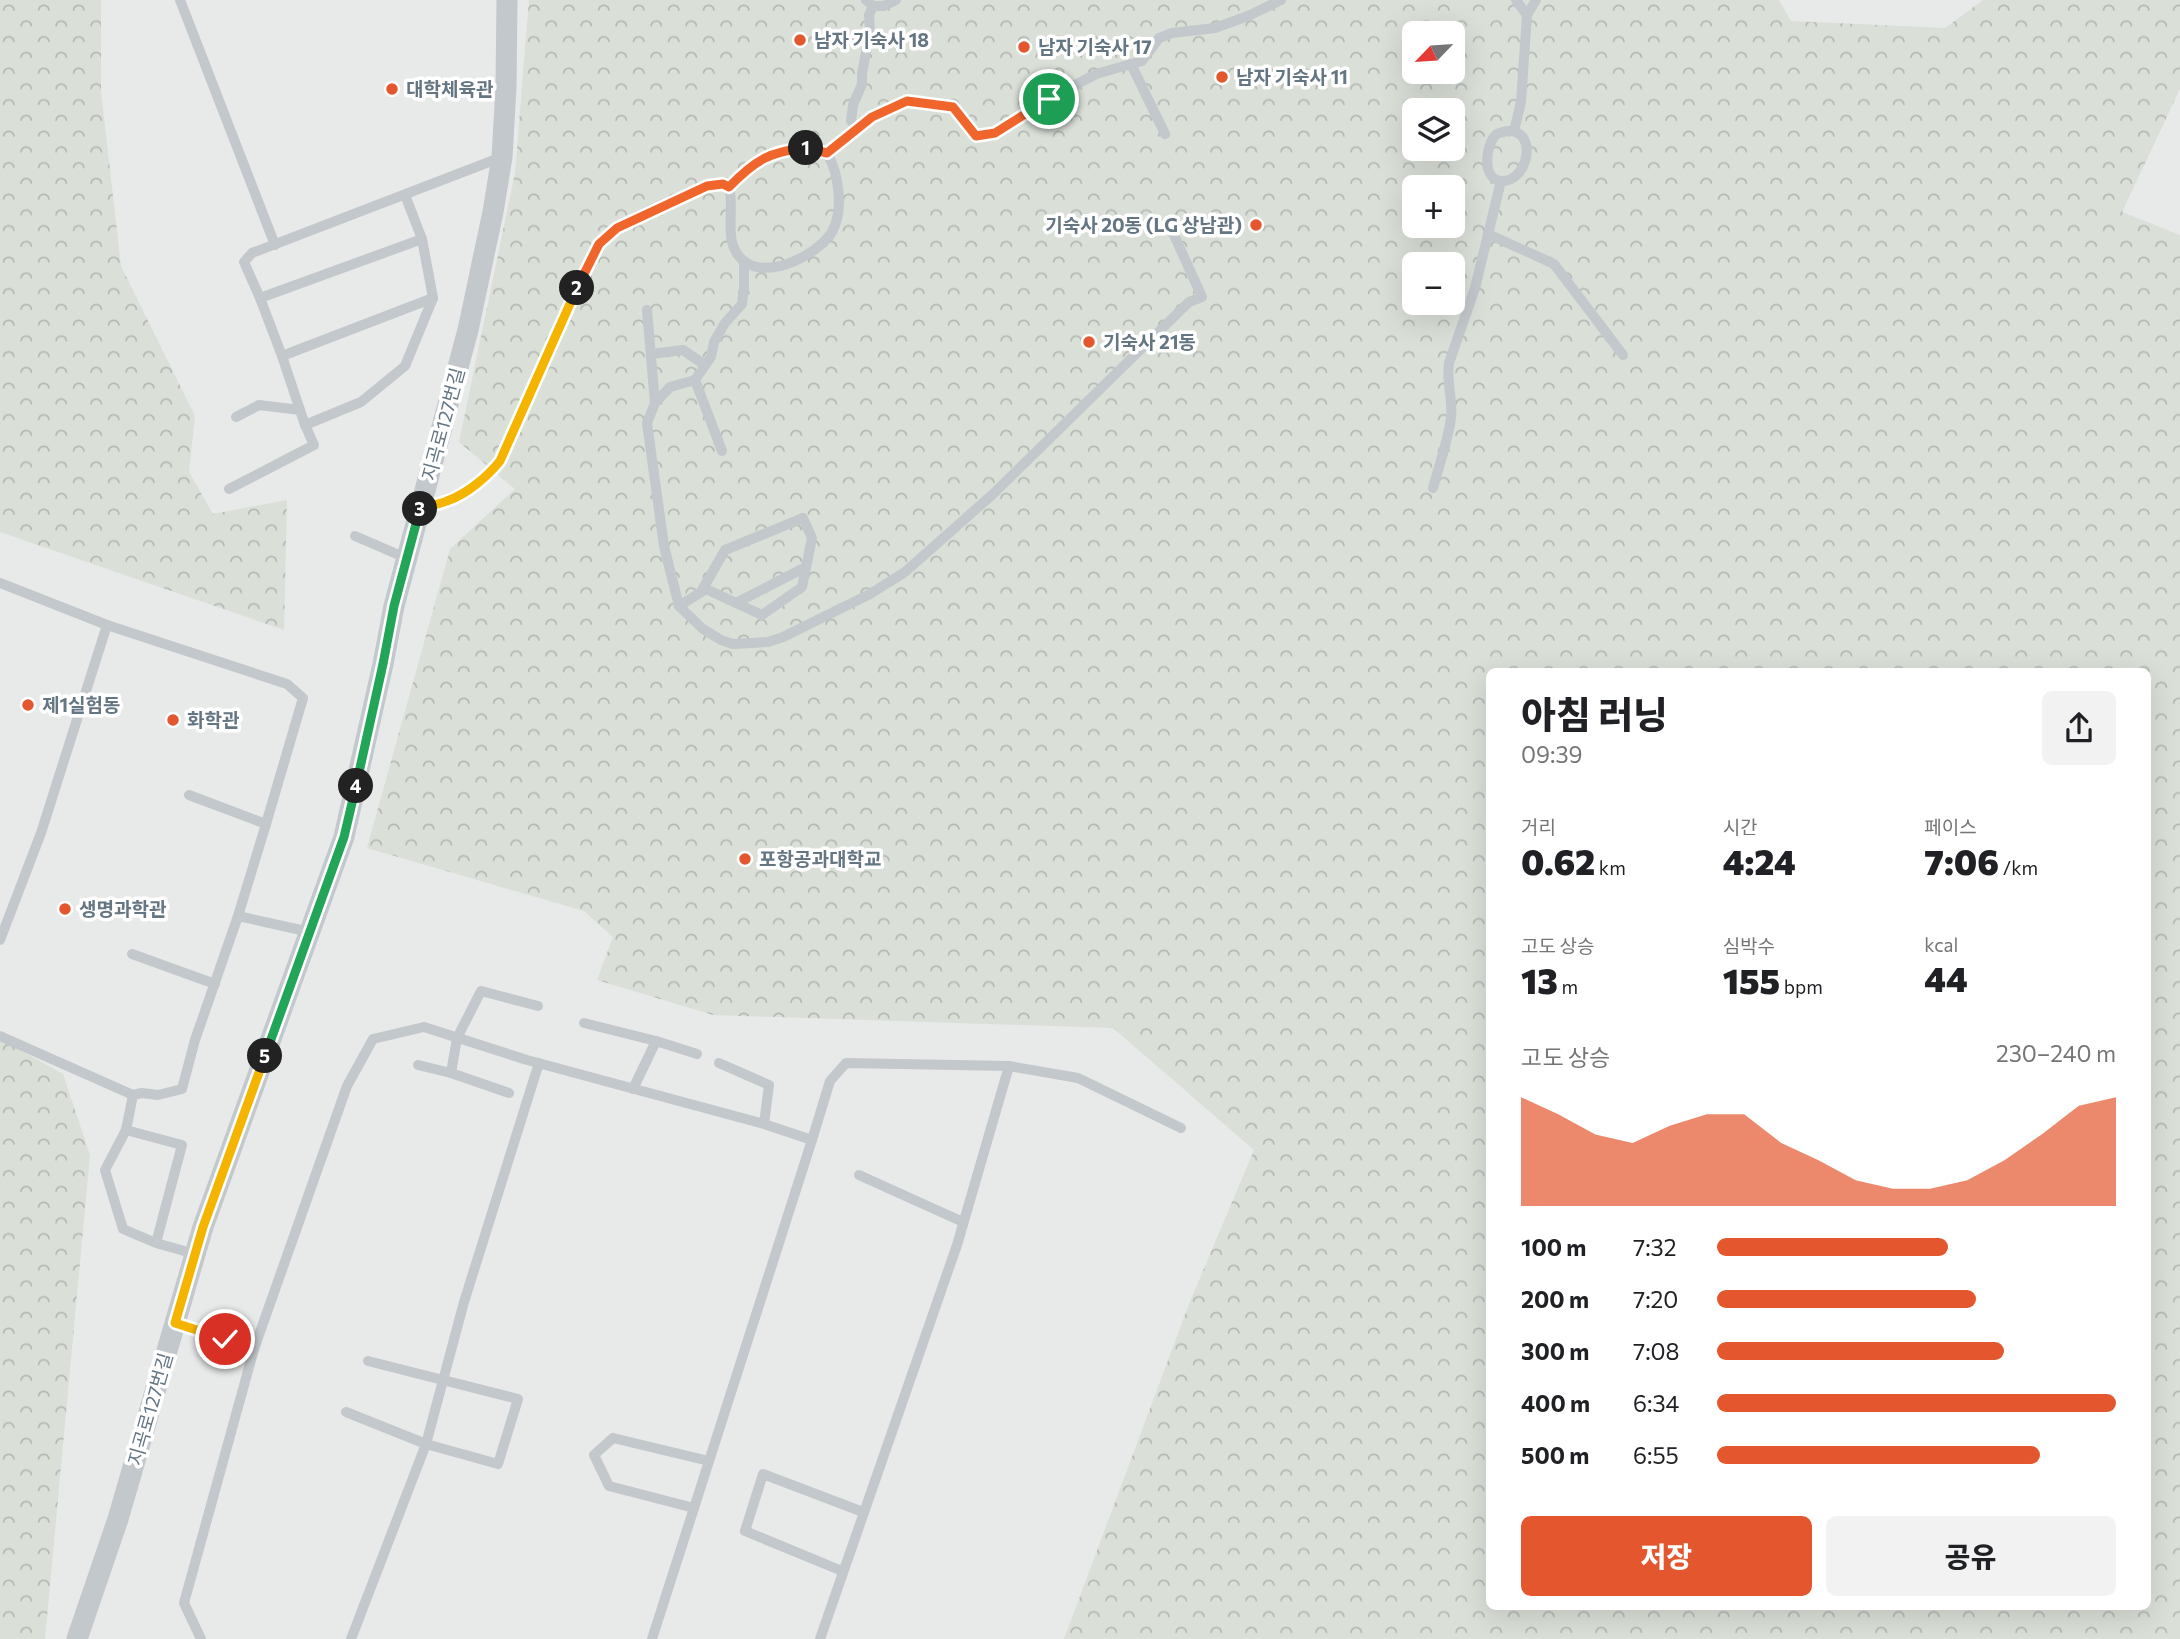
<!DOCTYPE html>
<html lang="ko">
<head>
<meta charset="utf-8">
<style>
	:root { --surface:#fff; --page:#f2f2f2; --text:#202124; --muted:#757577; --accent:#e4572e }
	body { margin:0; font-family:Commissioner,"Noto Sans KR",sans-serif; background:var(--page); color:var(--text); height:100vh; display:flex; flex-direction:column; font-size:26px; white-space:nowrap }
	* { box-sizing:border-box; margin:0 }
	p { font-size:23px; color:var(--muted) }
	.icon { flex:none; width:38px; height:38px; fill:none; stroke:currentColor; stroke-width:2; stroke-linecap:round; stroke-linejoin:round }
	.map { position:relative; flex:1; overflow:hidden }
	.side { position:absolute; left:1486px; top:668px; width:665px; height:942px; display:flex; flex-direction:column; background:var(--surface); border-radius:10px; box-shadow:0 7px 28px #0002 }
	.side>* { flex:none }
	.needle { width:46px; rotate:245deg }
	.controls { position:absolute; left:1402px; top:21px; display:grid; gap:14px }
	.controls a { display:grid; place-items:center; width:63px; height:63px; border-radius:10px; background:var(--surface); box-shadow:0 7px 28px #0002; font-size:35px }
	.pin { position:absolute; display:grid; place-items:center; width:60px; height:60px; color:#fff; margin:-30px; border:4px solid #fff; border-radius:50%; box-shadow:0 2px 7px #0007 }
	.km { position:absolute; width:35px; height:35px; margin:-18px; border-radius:50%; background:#222; color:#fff; font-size:19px; line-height:35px; text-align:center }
	.round { display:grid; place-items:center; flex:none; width:74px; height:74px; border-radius:10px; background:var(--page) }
	.summary { display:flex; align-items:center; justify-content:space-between; height:119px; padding:0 35px }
	h1 { font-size:38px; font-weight:800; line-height:52px }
	.stats { display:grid; grid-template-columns:repeat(3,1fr); gap:10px; height:119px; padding:7px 35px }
	.stats div { display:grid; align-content:center }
	.stats b { font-size:35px; font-weight:800 }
	.stats small { font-size:19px; font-weight:400 }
	.stats p { font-size:19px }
	.chart { height:196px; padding:14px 35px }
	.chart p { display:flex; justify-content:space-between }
	.chart svg { width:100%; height:126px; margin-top:7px; fill:var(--accent); opacity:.7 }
	.cta { display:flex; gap:14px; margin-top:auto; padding:14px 35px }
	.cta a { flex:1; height:80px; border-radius:10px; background:var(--accent); color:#fff; font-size:28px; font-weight:800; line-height:80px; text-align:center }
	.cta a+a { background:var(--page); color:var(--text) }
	ul { padding:0 35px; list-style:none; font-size:23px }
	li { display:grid; grid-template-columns:112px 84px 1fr; align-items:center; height:52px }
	li i { height:18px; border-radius:9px; background:var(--accent) }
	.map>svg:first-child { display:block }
</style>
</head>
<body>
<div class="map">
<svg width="2180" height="1639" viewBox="0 0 2180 1639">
	<defs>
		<pattern id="forest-crowns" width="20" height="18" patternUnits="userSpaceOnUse" patternTransform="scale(1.75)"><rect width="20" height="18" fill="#dadfd7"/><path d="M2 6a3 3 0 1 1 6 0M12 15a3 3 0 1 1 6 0" fill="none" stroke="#b4b9b4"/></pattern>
	</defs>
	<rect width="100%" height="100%" fill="#fafaf8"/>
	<!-- built -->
	<path fill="#e8e9e9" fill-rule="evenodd" d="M0,0H2180V278L1489,672L1149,1639H0ZM1414,33H1452V72H1414ZM1414,110H1452V149H1414ZM1414,187H1452V226H1414ZM1414,264H1452V303H1414Z"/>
	<!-- forest -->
	<g fill="url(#forest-crowns)" fill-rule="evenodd">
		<polygon points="0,0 101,0 101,91 121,266 195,416 189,472 213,514 287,500 284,630 0,532"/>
		<path d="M529,0H1779L1791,21L1945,28L1983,0H2180V89L2122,212L2180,235V1639H1064L1189,1304L1254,1150L1113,1028L713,1015L597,980L613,937L584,911L367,848L450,549L515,489L459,442L515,173ZM1414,33H1452V72H1414ZM1414,110H1452V149H1414ZM1414,187H1452V226H1414ZM1414,264H1452V303H1414ZM1489,672H2147V1606H1489Z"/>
		<polygon points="0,1039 63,1074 90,1155 45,1639 0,1639"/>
	</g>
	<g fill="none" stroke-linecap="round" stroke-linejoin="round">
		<!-- service -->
		<g stroke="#c3c8cc" stroke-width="10">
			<polyline points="180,0 275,245"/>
			<polyline points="866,0 873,6 884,6 896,0"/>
			<polyline points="1516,0 1527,15"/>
			<polyline points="1131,64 1165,134"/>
			<polyline points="858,127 851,121 853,105 862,84 862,74 870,31 869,15 873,6"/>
			<path d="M1508,131C1539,130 1528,184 1500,181C1481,178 1486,142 1497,134C1499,133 1506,131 1508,131Z"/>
			<polyline points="1514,131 1521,102 1527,15 1536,0"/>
			<path d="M807,148L827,153C839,174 844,210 832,232C817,256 760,285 738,255C724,236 735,208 729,187C754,161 771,151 807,148Z"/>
			<polyline points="827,153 872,117 907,101 953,107 976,136 995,133 1049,99 1096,74 1142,61 1159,38 1172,33 1215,28 1248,16 1281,0"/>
			<polyline points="405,195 422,239 260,298 244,262 252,253 502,157"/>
			<polyline points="1488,234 1554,264 1623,355"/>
			<polyline points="744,261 744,288 742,304 725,323 714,342 711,357 695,380 670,387 655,403 647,423 664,546 679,606 703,629 721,640 733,644 768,642 783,637 870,594 905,572 993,494 1189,302 1202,297 1170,226"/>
			<polyline points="260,298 282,356 433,298 422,239"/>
			<polyline points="647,310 655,403"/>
			<polyline points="651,354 683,350 705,365"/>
			<polyline points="282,356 305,425 361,402 405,366 433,298"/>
			<polyline points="695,380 722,451"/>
			<polyline points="236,417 259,405 300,410"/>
			<path d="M1433,488C1439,465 1448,441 1451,418C1453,399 1446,381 1449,363L1475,288L1501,181"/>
			<polyline points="229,489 314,445 305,425"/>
			<path d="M420,507C452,500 480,487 500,461L590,259C597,248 604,238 614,230C632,217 709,179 729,187"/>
			<polyline points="355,536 406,558"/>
			<polyline points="0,583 107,625"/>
			<polyline points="736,603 806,567"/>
			<polyline points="679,606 706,589 762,615 802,587 812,538 803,518 725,550 701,592"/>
			<polyline points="189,795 266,824 238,916"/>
			<polyline points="0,940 41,833 107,625 287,684 303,698 266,824"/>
			<polyline points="132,954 215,984"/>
			<polyline points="584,1023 656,1041 633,1089"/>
			<polyline points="0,1036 133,1095"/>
			<polyline points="656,1041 697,1054"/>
			<polyline points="719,1063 769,1085 764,1124"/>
			<polyline points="418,1065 451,1073"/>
			<polyline points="509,1093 451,1073 457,1038 481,991 538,1006"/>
			<polyline points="126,1130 133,1095 142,1093 158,1095 182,1089 195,1040 238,916 310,932"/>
			<polyline points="812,1140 830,1081 846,1063 1009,1066 1078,1078 1181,1128"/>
			<polyline points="859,1175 963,1222"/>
			<polyline points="156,1243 123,1229 105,1170 126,1130 182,1145 156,1243 195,1254"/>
			<polyline points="175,1323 254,1349 184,1603 201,1639"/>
			<polyline points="254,1349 347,1086 373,1039 424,1027 527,1060 764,1124 812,1140 652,1639"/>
			<polyline points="346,1412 426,1444 498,1464 518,1399 368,1361"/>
			<polyline points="694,1508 609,1486 594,1455 613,1438 709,1461"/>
			<polyline points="842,1571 745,1531 763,1474 863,1512"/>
			<polyline points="351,1639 426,1444 464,1302 539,1063"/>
			<polyline points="820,1639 957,1245 1009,1066"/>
		</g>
		<!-- minor -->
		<polyline stroke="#c3c8cc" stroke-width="21" points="77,1639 118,1519 203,1227 344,837 383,664 394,606 468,330 493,212 502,157 506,88 507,0"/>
	</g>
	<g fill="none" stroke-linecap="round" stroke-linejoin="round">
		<defs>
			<polyline id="split-1" points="806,148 827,153 872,117 907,101 953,107 976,136 995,133 1049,99"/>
			<path id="split-2" d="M577,288L599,244L617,228L707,186L723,184L729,187C754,161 770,151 806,148"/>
			<path id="split-3" d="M420,509C428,505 438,505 447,501C467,494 487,477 500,461L577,288"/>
			<polyline id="split-4" points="356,786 383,664 394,606 420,509"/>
			<polyline id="split-5" points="265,1056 344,837 356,786"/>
			<polyline id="split-6" points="225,1339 175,1323 203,1227 265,1056"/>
		</defs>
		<!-- split-1 casing -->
		<use href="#split-1" stroke="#fff" stroke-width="14"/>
		<!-- split-2 casing -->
		<use href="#split-2" stroke="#fff" stroke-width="14"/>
		<!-- split-3 casing -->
		<use href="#split-3" stroke="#fff" stroke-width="14"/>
		<!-- split-4 casing -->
		<use href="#split-4" stroke="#fff" stroke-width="14"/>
		<!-- split-5 casing -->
		<use href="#split-5" stroke="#fff" stroke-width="14"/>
		<!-- split-6 casing -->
		<use href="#split-6" stroke="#fff" stroke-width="14"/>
		<!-- split-1 -->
		<use href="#split-1" stroke="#f0652b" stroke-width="9"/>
		<!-- split-2 -->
		<use href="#split-2" stroke="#f0652b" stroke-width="9"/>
		<!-- split-3 -->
		<use href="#split-3" stroke="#f5b400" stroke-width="9"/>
		<!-- split-4 -->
		<use href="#split-4" stroke="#22a559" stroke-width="9"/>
		<!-- split-5 -->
		<use href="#split-5" stroke="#22a559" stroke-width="9"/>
		<!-- split-6 -->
		<use href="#split-6" stroke="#f5b400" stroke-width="9"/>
	</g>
	<!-- markers -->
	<g fill="#e4572e" stroke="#fff" stroke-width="2.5">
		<circle cx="800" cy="40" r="7"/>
		<circle cx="1024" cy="47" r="7"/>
		<circle cx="1222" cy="77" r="7"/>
		<circle cx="392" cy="89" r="7"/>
		<circle cx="1256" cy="225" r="7"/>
		<circle cx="1089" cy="342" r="7"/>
		<circle cx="28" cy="705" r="7"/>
		<circle cx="173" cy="720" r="7"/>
		<circle cx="745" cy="859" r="7"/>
		<circle cx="65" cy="909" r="7"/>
	</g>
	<g text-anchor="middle" stroke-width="7" stroke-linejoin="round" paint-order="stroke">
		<!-- poi labels -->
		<g font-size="19" font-weight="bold" fill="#657683" stroke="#fff" text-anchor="start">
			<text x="814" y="47">남자 기숙사 18</text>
			<text x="1038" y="54">남자 기숙사 17</text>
			<text x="1236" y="84">남자 기숙사 11</text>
			<text x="406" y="96">대학체육관</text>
			<text x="1242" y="232" text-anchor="end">기숙사 20동 (LG 상남관)</text>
			<text x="1103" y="349">기숙사 21동</text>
			<text x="42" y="712">제1실험동</text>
			<text x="187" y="727">화학관</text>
			<text x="759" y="866">포항공과대학교</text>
			<text x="79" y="916">생명과학관</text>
		</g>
		<!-- street labels -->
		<g font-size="19" fill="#657683" stroke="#fff">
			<text transform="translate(443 424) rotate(-75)" y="7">지곡로127번길</text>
			<text transform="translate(150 1409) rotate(-74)" y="7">지곡로127번길</text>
		</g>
	</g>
</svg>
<div class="controls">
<a><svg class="needle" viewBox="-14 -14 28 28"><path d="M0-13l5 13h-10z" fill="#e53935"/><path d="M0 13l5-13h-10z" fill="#757577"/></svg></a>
<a><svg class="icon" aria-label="layers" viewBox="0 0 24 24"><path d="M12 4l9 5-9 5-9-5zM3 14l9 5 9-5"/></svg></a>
<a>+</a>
<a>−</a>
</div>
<div class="pin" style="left:1049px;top:99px;background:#1e9e55"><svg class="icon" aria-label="arrive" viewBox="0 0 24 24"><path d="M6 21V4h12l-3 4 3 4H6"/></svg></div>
<div class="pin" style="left:225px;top:1339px;background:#d93025"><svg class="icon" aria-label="check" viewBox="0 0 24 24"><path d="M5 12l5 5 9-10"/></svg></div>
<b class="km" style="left:806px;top:148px">1</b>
<b class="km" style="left:577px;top:288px">2</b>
<b class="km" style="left:420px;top:509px">3</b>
<b class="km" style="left:356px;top:786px">4</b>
<b class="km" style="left:265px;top:1056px">5</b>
<section class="side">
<div class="summary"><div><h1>아침 러닝</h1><p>09:39</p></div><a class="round"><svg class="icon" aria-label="share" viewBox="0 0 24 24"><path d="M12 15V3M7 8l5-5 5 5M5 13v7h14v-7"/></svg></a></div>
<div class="stats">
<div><p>거리</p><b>0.62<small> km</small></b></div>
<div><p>시간</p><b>4:24</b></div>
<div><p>페이스</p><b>7:06<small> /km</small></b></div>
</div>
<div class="stats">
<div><p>고도 상승</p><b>13<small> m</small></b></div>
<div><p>심박수</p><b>155<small> bpm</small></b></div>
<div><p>kcal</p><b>44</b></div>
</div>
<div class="chart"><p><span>고도 상승</span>230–240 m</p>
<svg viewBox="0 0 160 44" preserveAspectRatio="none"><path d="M0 44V6L10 12L20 19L30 22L40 16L50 12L60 12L70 22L80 28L90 35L100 38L110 38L120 35L130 28L140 19L150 9L160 6V44z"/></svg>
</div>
<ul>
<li><b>100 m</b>7:32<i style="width:58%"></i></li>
<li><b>200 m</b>7:20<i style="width:65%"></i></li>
<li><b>300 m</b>7:08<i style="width:72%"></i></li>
<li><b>400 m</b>6:34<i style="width:100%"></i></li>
<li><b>500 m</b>6:55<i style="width:81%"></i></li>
</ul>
<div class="cta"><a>저장</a><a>공유</a></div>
</section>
</div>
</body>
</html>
